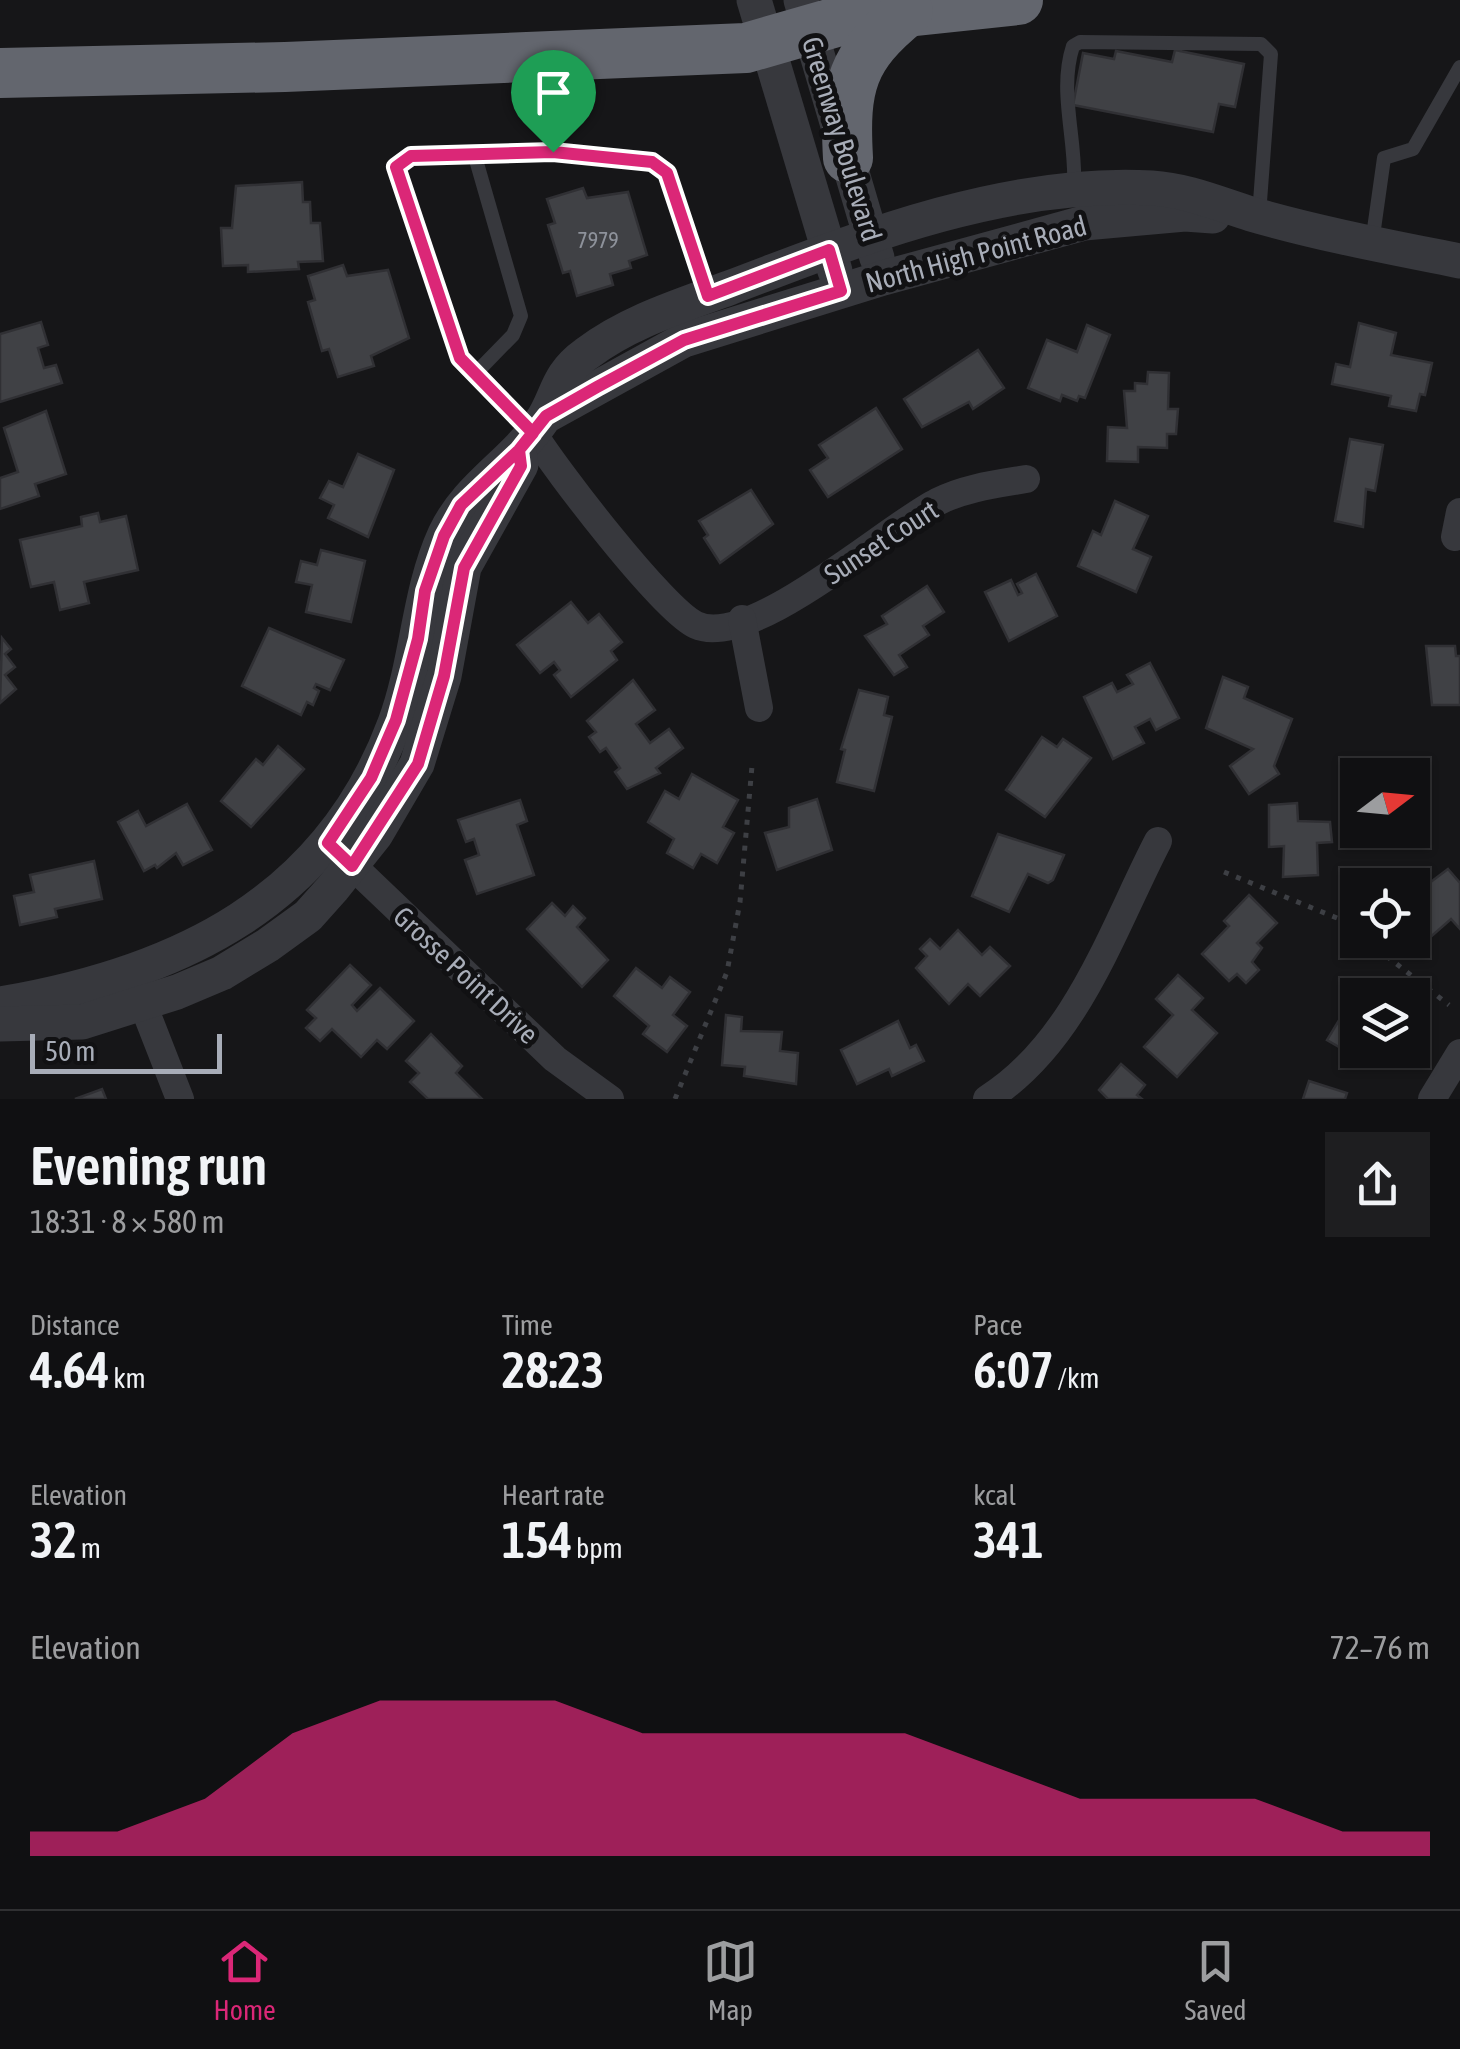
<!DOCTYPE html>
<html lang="en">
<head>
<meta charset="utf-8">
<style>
	:root { --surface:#101012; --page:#1e1e20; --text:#f1f3f6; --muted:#9c9d9f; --line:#303032; --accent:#db2777 }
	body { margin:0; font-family:"Asap Condensed",sans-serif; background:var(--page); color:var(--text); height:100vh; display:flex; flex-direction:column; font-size:38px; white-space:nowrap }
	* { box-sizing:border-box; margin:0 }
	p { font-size:32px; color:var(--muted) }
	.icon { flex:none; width:55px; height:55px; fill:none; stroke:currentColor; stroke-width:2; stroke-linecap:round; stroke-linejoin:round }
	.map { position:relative; height:1099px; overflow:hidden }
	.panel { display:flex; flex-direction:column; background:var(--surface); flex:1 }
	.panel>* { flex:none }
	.needle { width:65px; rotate:74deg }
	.fabs { position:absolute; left:1340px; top:758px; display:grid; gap:20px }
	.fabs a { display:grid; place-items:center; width:90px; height:90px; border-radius:0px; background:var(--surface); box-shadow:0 2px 8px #0004,0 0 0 2px var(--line); font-size:50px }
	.scale { position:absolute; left:30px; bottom:25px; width:192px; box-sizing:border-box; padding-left:10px; border:5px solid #a8adb8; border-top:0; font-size:28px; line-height:35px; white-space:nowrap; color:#a8adb8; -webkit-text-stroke:8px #111113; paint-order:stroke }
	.pin { position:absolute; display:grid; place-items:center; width:85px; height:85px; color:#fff; margin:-102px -42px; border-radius:50% 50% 50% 0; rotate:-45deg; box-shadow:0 0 10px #0007 }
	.pin .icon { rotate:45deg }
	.round { display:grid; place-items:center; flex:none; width:105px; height:105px; border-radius:0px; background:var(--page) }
	.summary { display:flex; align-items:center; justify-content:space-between; height:170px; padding:0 30px }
	h1 { font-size:55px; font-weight:600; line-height:75px }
	.metrics { display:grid; grid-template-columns:repeat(3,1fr); gap:15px; height:170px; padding:10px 30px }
	.metrics div { display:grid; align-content:center }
	.metrics b { font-size:50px; font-weight:600 }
	.metrics small { font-size:28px; font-weight:400 }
	.metrics p { font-size:28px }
	.chart { height:280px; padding:20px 30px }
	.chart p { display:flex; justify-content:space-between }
	.chart svg { width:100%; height:180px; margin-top:10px; fill:var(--accent); opacity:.7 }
	.menu { display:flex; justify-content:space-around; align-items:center; height:140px; border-top:2px solid var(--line); background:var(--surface); font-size:28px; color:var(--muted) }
	.menu a { display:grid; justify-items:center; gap:5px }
	.menu .active { color:var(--accent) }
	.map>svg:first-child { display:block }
</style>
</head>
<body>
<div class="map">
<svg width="1460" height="1099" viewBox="0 0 1460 1099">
	<rect width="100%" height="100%" fill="#161618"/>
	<!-- building -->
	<g fill="#404145" stroke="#303034" stroke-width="2.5">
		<polygon points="1175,50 1244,64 1235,107 1219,104 1213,132 1073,105 1083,53 1114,59 1116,51 1172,62"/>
		<polygon points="302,182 303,202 310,202 311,223 320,223 323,261 298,262 299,269 248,272 248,265 223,266 221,228 232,228 236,186"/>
		<polygon points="583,188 587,198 628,192 647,255 629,261 631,268 610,274 613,285 577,296 570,271 563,273 548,225 555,223 547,199"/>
		<polygon points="343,265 347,276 388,270 409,338 371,356 374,366 338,377 329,349 322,351 308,302 315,300 308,276"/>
		<polygon points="41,322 48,345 38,348 44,368 56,365 62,383 0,402 0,334"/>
		<polygon points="1359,323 1396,333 1391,355 1432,363 1425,395 1420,394 1416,411 1389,406 1391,396 1332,384 1336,364 1350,367"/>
		<polygon points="1087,325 1110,335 1085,398 1079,396 1077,401 1062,395 1060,401 1028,388 1047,340 1077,352"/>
		<polygon points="978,350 1004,388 973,409 969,402 922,427 904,399"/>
		<polygon points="1148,372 1169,373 1168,409 1178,409 1176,434 1167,434 1167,448 1138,447 1138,462 1107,461 1108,427 1127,428 1124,391 1135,391 1135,383 1147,384"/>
		<polygon points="876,408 902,449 828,497 810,470 828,458 819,445"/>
		<polygon points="46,411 66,474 35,484 39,496 0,509 0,478 18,472 4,428"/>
		<polygon points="1350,439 1383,445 1375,491 1366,489 1363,527 1335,521"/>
		<polygon points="358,454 394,470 368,537 328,518 334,505 320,498 329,481 343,487"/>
		<polygon points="751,490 773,524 720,563 704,538 708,535 699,521"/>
		<polygon points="1115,501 1148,516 1133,549 1151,557 1136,592 1078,566 1093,531 1101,535"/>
		<polygon points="98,513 100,522 126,516 138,570 84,582 89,603 60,610 54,582 31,587 20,540 82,526 81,517"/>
		<polygon points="321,550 365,561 351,622 306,612 312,585 296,582 301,561 317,565"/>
		<polygon points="1036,574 1057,616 1009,641 985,592 1011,580 1018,595 1022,593 1017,584"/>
		<polygon points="927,586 944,612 923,626 929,635 899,655 907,667 894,675 865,636 887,624 882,616"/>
		<polygon points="571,602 588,623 599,614 622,642 611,651 617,660 571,697 554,675 560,670 554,662 540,673 517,645"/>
		<polygon points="269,628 344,660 330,690 316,684 314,688 319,691 313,705 307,702 301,715 242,686"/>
		<polygon points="2,638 11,649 5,654 15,667 5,675 16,689 0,703"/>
		<polygon points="1426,646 1455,646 1456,656 1460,656 1460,705 1432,705"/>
		<polygon points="1150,663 1179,718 1156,730 1150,719 1135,727 1144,743 1113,759 1084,697 1112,683 1117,692 1133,684 1127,675"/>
		<polygon points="1223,677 1248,687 1244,698 1292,719 1274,766 1279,774 1249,794 1230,766 1253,749 1206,728"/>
		<polygon points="633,680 655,710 636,724 650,743 669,729 683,748 656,768 660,773 627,789 615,772 620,768 606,748 600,752 589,737 596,732 587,721"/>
		<polygon points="859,690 888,697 884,715 892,717 874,791 837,782 845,750 841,749"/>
		<polygon points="1042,737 1057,747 1063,739 1091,758 1045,817 1006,790"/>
		<polygon points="278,746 304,769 251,827 221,801 256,759 263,765"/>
		<polygon points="692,774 738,800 723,827 734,833 717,863 701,854 693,868 667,853 674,839 648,822 665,791 679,799"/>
		<polygon points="817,799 832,850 777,870 765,833 789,827 789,808"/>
		<polygon points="520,800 527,821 517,825 534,875 477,894 465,860 479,855 474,839 466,842 458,820"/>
		<polygon points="1297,803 1298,821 1330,822 1332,842 1317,843 1318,875 1283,877 1284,846 1269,847 1269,805"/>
		<polygon points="187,804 212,850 183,865 176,853 157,868 155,865 144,871 118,822 138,811 146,826"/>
		<polygon points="998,834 1064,855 1053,880 1048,883 1028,874 1009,912 972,896"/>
		<polygon points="94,861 102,899 55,909 57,917 20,925 14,896 34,892 30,875"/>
		<polygon points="1448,869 1460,883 1460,929 1451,919 1426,941 1412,926 1412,896"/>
		<polygon points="1249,895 1277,923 1257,943 1262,948 1252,962 1259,970 1246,983 1237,974 1229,981 1202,954 1229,926 1224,921"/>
		<polygon points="552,903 565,916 573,906 585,918 577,927 608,960 582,987 527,929"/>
		<polygon points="958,930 982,955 990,947 1010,966 980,996 968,984 949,1004 916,968 927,956 920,949 930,939 940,949"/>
		<polygon points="350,965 371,985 352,1005 357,1011 380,988 414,1021 387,1049 377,1040 361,1057 332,1029 320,1041 306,1028 316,1018 307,1010"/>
		<polygon points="636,968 662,988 670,977 690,992 673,1015 687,1026 667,1052 643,1034 649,1026 614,996"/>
		<polygon points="1178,975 1203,998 1192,1010 1217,1033 1177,1077 1144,1047 1173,1015 1156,999"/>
		<polygon points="1379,983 1398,995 1371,995"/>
		<polygon points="1358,989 1367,995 1358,995 1358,1050 1373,1050 1363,1061 1327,1040"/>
		<polygon points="726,1015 742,1017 741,1031 782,1032 780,1051 798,1053 796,1084 744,1076 745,1067 722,1065"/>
		<polygon points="898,1021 910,1048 916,1045 924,1061 892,1076 889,1069 857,1084 841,1050"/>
		<polygon points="431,1034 462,1066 456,1073 482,1099 428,1099 410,1082 419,1073 406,1061"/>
		<polygon points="1121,1064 1145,1085 1137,1095 1142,1099 1108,1099 1099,1090"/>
		<polygon points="1309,1081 1347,1093 1345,1099 1303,1099"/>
		<polygon points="102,1089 106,1099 75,1099"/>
	</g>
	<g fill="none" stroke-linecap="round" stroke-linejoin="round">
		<!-- path -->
		<g stroke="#3d3f44" stroke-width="5" stroke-dasharray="5 8" stroke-linecap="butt">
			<polyline points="1224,872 1337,918 1358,933"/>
			<polyline points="1366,940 1449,1005"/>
			<polyline points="675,1099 727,972 740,902 752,766"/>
		</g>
		<!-- service -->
		<g stroke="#37383d" stroke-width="14">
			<polyline points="474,153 521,316 513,335 474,375"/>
			<path d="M1074,188C1077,140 1058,92 1073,46L1080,42L1261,44L1271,54L1259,215"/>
			<polyline points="1372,243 1384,158 1413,149 1460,67"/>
			<path d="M533,433L460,359L396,167C403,162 408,157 416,156C463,148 632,147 667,173L707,295"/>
		</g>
		<!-- minor -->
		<g stroke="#37383d" stroke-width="28">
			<path d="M533,433C555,469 663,610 696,625C751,650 888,526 937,502C964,488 996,484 1026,479"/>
			<polyline points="1455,537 1460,512"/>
			<polyline points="742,619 759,708"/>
			<polyline points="337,851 555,1059 610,1099"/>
			<polyline points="135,984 180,1099"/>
			<path d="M987,1099C1076,1043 1112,930 1158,841"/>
			<polyline points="1432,1099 1460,1053"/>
		</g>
		<!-- tertiary -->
		<g stroke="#37383d" stroke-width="35">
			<polyline points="754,0 835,271"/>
			<polyline points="801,0 877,258"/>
			<polyline points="546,416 684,340 883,278 1084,223 1185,214 1213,216"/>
			<path d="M0,1004C178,974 329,902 395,723C418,661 418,593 445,534C467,487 512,464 541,422C558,398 555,376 586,354C628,322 680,306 729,288C862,237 1007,180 1152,188C1186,190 1219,204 1251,214C1320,234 1390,247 1460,261"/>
			<polyline points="0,1024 82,1022 177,992 222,973 268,945 308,916 333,888 376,834 417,764 444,676 464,567 521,465 519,450"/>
		</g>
		<!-- motorway -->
		<g stroke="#63666e" stroke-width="50">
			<polyline points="0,73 285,67 746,48 850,18 1018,0"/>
			<path d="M848,158C844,86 851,57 908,11"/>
		</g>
	</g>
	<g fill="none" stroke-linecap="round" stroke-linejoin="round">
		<defs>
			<polyline id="route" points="553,152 411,156 396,167 460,358 533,433 519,450 521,466 464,568 444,676 418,764 352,866 328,843 371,778 396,720 418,639 425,591 444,536 461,505 519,450 546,416 597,387 684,340 841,291 829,250 708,296 667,173 652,162 553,152"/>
		</defs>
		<!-- route casing -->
		<use href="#route" stroke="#fff" stroke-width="20"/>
		<!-- route -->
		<use href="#route" stroke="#db2777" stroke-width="12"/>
	</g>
	<g text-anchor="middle" stroke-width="10" stroke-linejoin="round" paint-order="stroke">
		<!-- number labels -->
		<g font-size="22" fill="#8e929b">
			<text x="598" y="248">7979</text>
		</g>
		<!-- street labels -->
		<g font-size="28" fill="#a8adb8" stroke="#111113">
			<text transform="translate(842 139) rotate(73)" y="10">Greenway Boulevard</text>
			<text transform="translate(976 254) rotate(-15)" y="10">North High Point Road</text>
			<text transform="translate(881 542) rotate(-33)" y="10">Sunset Court</text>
			<text transform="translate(466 975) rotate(43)" y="10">Grosse Point Drive</text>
		</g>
	</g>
</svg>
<div class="fabs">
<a><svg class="needle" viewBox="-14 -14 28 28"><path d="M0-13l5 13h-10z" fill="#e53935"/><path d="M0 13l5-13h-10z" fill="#9c9d9f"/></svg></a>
<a><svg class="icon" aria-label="locate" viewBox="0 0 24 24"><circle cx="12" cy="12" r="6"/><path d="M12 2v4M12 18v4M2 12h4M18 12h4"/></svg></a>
<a><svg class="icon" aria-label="layers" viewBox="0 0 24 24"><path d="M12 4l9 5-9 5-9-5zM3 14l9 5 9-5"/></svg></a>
</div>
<div class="scale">50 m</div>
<div class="pin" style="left:553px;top:152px;background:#1e9e55"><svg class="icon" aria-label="arrive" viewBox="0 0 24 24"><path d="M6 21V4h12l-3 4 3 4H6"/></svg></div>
</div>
<section class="panel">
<div class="summary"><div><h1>Evening run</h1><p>18:31 · 8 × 580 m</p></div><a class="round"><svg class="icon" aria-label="share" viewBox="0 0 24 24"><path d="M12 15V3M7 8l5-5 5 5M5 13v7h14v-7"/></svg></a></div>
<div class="metrics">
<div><p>Distance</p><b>4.64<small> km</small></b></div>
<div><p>Time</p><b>28:23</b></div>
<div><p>Pace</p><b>6:07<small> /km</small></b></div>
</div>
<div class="metrics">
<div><p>Elevation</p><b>32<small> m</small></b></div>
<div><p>Heart rate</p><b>154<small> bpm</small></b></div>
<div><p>kcal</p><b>341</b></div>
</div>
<div class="chart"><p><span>Elevation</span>72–76 m</p>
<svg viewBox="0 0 160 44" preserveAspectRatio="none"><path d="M0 44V38L10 38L20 30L30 14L40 6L50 6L60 6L70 14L80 14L90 14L100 14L110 22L120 30L130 30L140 30L150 38L160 38V44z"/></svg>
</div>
</section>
<nav class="menu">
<a class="active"><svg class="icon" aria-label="home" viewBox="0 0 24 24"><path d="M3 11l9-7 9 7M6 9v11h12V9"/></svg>Home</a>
<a><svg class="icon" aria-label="map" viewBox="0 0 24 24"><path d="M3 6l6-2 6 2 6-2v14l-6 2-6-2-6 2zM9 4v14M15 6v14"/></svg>Map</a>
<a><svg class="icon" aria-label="saved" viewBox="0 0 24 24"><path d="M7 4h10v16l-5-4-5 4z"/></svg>Saved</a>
</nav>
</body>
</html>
